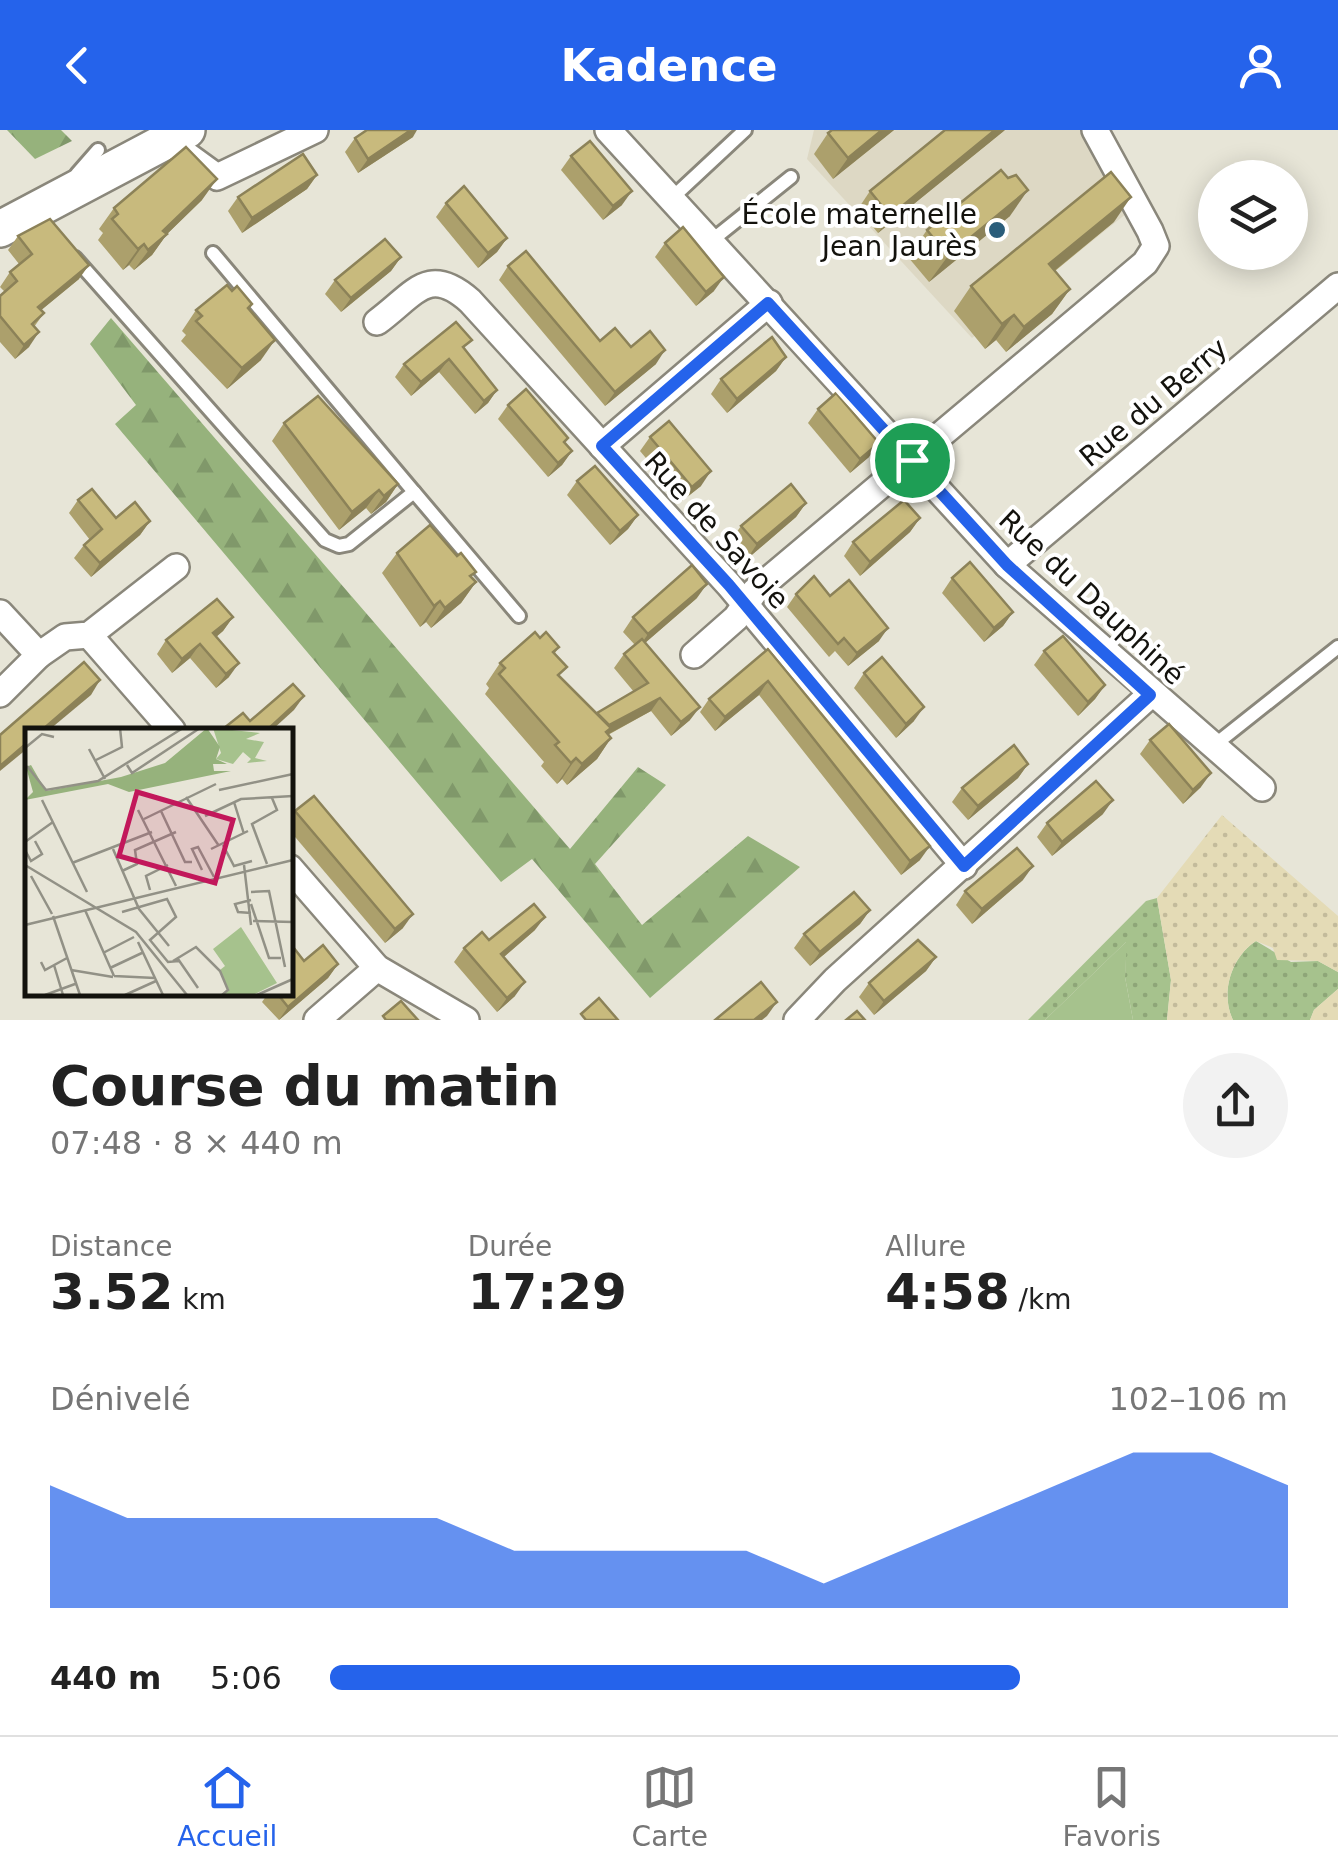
<!DOCTYPE html>
<html lang="fr">
<head>
<meta charset="utf-8">
<style>
	:root { --surface:#fff; --page:#f2f2f2; --text:#222; --muted:#767676; --line:#e0e0e0; --accent:#2563eb }
	body { margin:0; font-family:"DejaVu Sans",sans-serif; background:var(--page); color:var(--text); height:100vh; display:flex; flex-direction:column; font-size:38px; white-space:nowrap }
	* { box-sizing:border-box; margin:0 }
	p { font-size:32px; color:var(--muted) }
	.icon { flex:none; width:55px; height:55px; fill:none; stroke:currentColor; stroke-width:2; stroke-linecap:round; stroke-linejoin:round }
	.map { position:relative; height:890px; overflow:hidden }
	.side { display:flex; flex-direction:column; background:var(--surface); flex:1 }
	.side>* { flex:none }
	.fabs { position:absolute; left:1198px; top:30px; display:grid; gap:20px }
	.fabs a { display:grid; place-items:center; width:110px; height:110px; border-radius:50%; background:var(--surface); box-shadow:0 5px 25px #0003; font-size:50px }
	.pin { position:absolute; display:grid; place-items:center; width:85px; height:85px; color:#fff; margin:-42px; border:5px solid #fff; border-radius:50%; box-shadow:0 2px 10px #0007 }
	.round { display:grid; place-items:center; flex:none; width:105px; height:105px; border-radius:52px; background:var(--page) }
	.overview { display:flex; align-items:center; justify-content:space-between; height:170px; padding:0 50px }
	h1 { font-size:55px; font-weight:600; line-height:75px }
	.figures { display:grid; grid-template-columns:repeat(3,1fr); gap:15px; height:170px; padding:10px 50px }
	.figures div { display:grid; align-content:center }
	.figures b { font-size:50px; font-weight:600 }
	.figures small { font-size:28px; font-weight:400 }
	.figures p { font-size:28px }
	.chart { height:280px; padding:20px 50px }
	.chart p { display:flex; justify-content:space-between }
	.chart svg { width:100%; height:180px; margin-top:10px; fill:var(--accent); opacity:.7 }
	ul { padding:0 50px; list-style:none; font-size:32px }
	li { display:grid; grid-template-columns:160px 120px 1fr; align-items:center; height:75px }
	li i { height:25px; border-radius:12px; background:var(--accent) }
	header { display:flex; justify-content:space-between; align-items:center; height:130px; padding:0 50px; background:var(--accent); color:#fff; font-size:45px; font-weight:600 }
	.tab-bar { display:flex; justify-content:space-around; align-items:center; height:140px; border-top:2px solid var(--line); background:var(--surface); font-size:28px; color:var(--muted) }
	.tab-bar a { display:grid; justify-items:center; gap:5px }
	.tab-bar .active { color:var(--accent) }
	.map>svg:first-child { display:block }
</style>
</head>
<body>
<header><svg class="icon" aria-label="back" viewBox="0 0 24 24"><path d="M15 5l-7 7 7 7"/></svg>Kadence<svg class="icon" aria-label="person" viewBox="0 0 24 24"><circle cx="12" cy="8" r="4"/><path d="M4 21q1-7 8-7t8 7"/></svg></header>
<div class="map">
<svg width="1338" height="890" viewBox="0 0 1338 890">
	<defs>
		<pattern id="grass-dots" width="8" height="8" patternUnits="userSpaceOnUse" patternTransform="scale(2.5)"><rect width="8" height="8" fill="#a6c28d"/><path d="M2 2h.1M6 6h.1" fill="none" stroke="#8ea678" stroke-width="1.8" stroke-linecap="round"/></pattern>
		<pattern id="forest-firs" width="22" height="20" patternUnits="userSpaceOnUse" patternTransform="scale(2.5)"><rect width="22" height="20" fill="#96b27c"/><path d="M5 1l3.5 6h-7zM16 11l3.5 6h-7z" fill="#80986a"/></pattern>
		<pattern id="sand-dots" width="8" height="8" patternUnits="userSpaceOnUse" patternTransform="scale(2.5)"><rect width="8" height="8" fill="#e4dbb6"/><path d="M2 2h.1M6 6h.1" fill="none" stroke="#c3bb9b" stroke-width="1.8" stroke-linecap="round"/></pattern>
	</defs>
	<rect width="100%" height="100%" fill="#e7e5d7"/>
	<!-- built -->
	<polygon fill="#ddd8c4" points="814,0 1080,0 1127,83 972,208 807,29"/>
	<!-- grass -->
	<g fill="url(#grass-dots)">
		<polygon points="1157,768 1171,850 1167,890 1133,890 1125,847 1126,812 1045,890 1028,890 1146,771"/>
		<path d="M1256,811L1291,832L1318,831L1338,842V859L1314,880L1310,890H1233C1220,864 1231,827 1256,811Z"/>
	</g>
	<!-- forest -->
	<g fill="url(#forest-firs)">
		<polygon points="7,0 61,0 72,11 35,29"/>
		<polygon points="111,188 570,719 638,637 666,655 595,734 642,795 748,706 800,737 650,868 532,729 501,752 115,294 136,275 90,214"/>
	</g>
	<!-- sand -->
	<g fill="url(#sand-dots)">
		<path d="M1222,685L1338,786V842L1318,831L1277,830L1273,818L1256,811C1231,827 1220,864 1233,890H1167L1171,850L1157,768Z"/>
		<polygon points="1338,859 1338,890 1310,890 1314,880"/>
	</g>
	<!-- green -->
	<polygon fill="#a6c28d" points="1127,811 1125,847 1133,890 1045,890"/>
	<g fill="none" stroke-linecap="round" stroke-linejoin="round">
		<defs>
			<g id="lane">
				<polyline points="77,44 98,20"/>
				<polyline points="672,68 745,0"/>
				<polyline points="711,111 791,47"/>
				<polyline points="75,128 325,410 339,416 349,414 414,362 213,123"/>
				<polyline points="414,362 519,486"/>
				<polyline points="1212,617 1338,517"/>
			</g>
			<g id="street">
				<polyline points="608,0 1007,435 1262,658"/>
				<polyline points="184,23 217,47 315,0"/>
				<path d="M377,192C415,164 428,134 470,171L729,455L964,736"/>
				<polyline points="602,316 769,173"/>
				<polyline points="1007,435 1338,156"/>
				<polyline points="0,483 39,525"/>
				<polyline points="89,505 172,600"/>
				<polyline points="694,525 736,488 755,461 1145,133 1156,116 1150,101 1095,0"/>
				<polyline points="0,564 39,525 65,507 89,505 176,437"/>
				<polyline points="290,738 377,838 466,890"/>
				<polyline points="317,890 377,838"/>
				<polyline points="797,890 835,850 1150,565"/>
			</g>
			<polyline id="secondary" points="0,99 187,0"/>
		</defs>
		<!-- lane casing -->
		<use href="#lane" stroke="#8a877b" stroke-width="18"/>
		<!-- street casing -->
		<use href="#street" stroke="#8a877b" stroke-width="30"/>
		<!-- secondary casing -->
		<use href="#secondary" stroke="#8a877b" stroke-width="40"/>
		<!-- lane -->
		<use href="#lane" stroke="#fff" stroke-width="12"/>
		<!-- street -->
		<use href="#street" stroke="#fff" stroke-width="25"/>
		<!-- secondary -->
		<use href="#secondary" stroke="#fff" stroke-width="35"/>
	</g>
	<!-- wall -->
	<g fill="#aca06c">
		<polygon points="894,0 833,49 814,24 828,3"/>
		<polygon points="1005,0 878,103 858,79 870,61"/>
		<polygon points="413,7 358,43 345,22 355,8"/>
		<polygon points="571,26 622,75 603,90 561,40"/>
		<polygon points="317,45 307,59 242,103 228,81 238,67"/>
		<polygon points="1008,48 1010,86 929,152 908,127 927,100"/>
		<polygon points="202,70 167,104 152,125 134,140 129,135 123,140 98,110 103,103 99,99 114,78"/>
		<polygon points="446,73 507,108 497,122 478,138 436,87"/>
		<polygon points="1114,92 1055,141 1070,159 1052,184 1006,222 996,210 985,219 954,181 971,156"/>
		<polygon points="18,106 79,149 41,180 44,183 34,197 29,217 15,229 0,212 0,166 5,162 0,157 10,142 19,134 8,120"/>
		<polygon points="665,113 714,161 696,176 655,127"/>
		<polygon points="401,127 391,141 341,182 325,164 335,150"/>
		<polygon points="508,136 600,211 631,217 656,234 605,276 499,150"/>
		<polygon points="232,161 252,174 249,179 261,230 227,259 181,211 186,205 182,201 196,180"/>
		<polygon points="465,219 497,260 488,273 475,284 439,242 411,266 395,247 404,234"/>
		<polygon points="786,227 776,241 727,283 711,264 721,249"/>
		<polygon points="508,275 565,313 572,321 562,335 548,347 498,289"/>
		<polygon points="818,279 869,327 850,343 808,293"/>
		<polygon points="284,293 398,354 386,372 371,384 366,378 339,400 272,311"/>
		<polygon points="650,307 701,356 682,371 640,321"/>
		<polygon points="577,351 638,385 628,399 610,415 567,365"/>
		<polygon points="78,370 116,388 150,391 140,405 91,447 74,428 84,415 90,410 69,383"/>
		<polygon points="806,373 796,387 747,429 731,410 741,396"/>
		<polygon points="920,388 910,402 860,446 844,426 853,412"/>
		<polygon points="397,423 472,448 476,452 461,473 431,498 426,492 420,497 382,443"/>
		<polygon points="952,448 1013,482 1003,496 984,512 942,463"/>
		<polygon points="796,464 879,511 848,536 835,521 829,527 787,477"/>
		<polygon points="697,468 645,513 690,590 671,606 651,581 608,605 611,608 597,629 567,655 562,649 557,654 541,636 544,632 485,564 489,558 486,554 500,533 540,508 559,517 555,523 560,547 597,584 634,562 614,538 624,524 635,515 623,502 633,487"/>
		<polygon points="233,487 223,501 216,507 229,547 216,558 190,528 172,543 157,524 166,510"/>
		<polygon points="768,519 920,730 901,745 759,565 715,601 700,582 709,569"/>
		<polygon points="1044,521 1105,555 1095,569 1078,586 1034,535"/>
		<polygon points="864,543 914,591 896,608 854,558"/>
		<polygon points="1150,610 1201,657 1183,674 1140,624"/>
		<polygon points="1028,634 1018,648 968,690 952,672 962,658"/>
		<polygon points="295,681 403,798 385,813 290,701 290,688"/>
		<polygon points="1103,684 1052,726 1037,707 1047,693"/>
		<polygon points="1023,750 972,794 956,775 965,761"/>
		<polygon points="870,780 860,794 810,836 794,818 804,804"/>
		<polygon points="535,800 504,827 515,866 497,882 454,832 464,818 489,810"/>
		<polygon points="936,827 926,841 874,885 859,867 869,853"/>
		<polygon points="304,831 338,834 328,848 279,890 262,872 269,862 290,862"/>
	</g>
	<!-- shaded-wall -->
	<g fill="#8c8258">
		<polygon points="411,0 417,0 413,7 358,43 368,29"/>
		<polygon points="882,0 894,0 833,49 848,28"/>
		<polygon points="995,0 1005,0 878,103 890,86"/>
		<polygon points="317,45 307,59 242,103 252,88"/>
		<polygon points="217,49 202,70 165,106 167,104 152,125 134,140 163,101"/>
		<polygon points="1028,60 1010,86 929,152 948,126"/>
		<polygon points="632,61 622,75 603,90 613,76"/>
		<polygon points="1131,67 1114,92 1032,159 1049,134"/>
		<polygon points="507,108 497,122 478,138 488,123"/>
		<polygon points="144,114 129,135 123,140 138,119"/>
		<polygon points="401,127 391,141 341,182 351,168"/>
		<polygon points="89,135 79,149 28,191 38,177"/>
		<polygon points="724,147 714,161 696,176 706,162"/>
		<polygon points="1070,159 1052,184 1006,222 1024,197"/>
		<polygon points="1014,185 996,210 985,219 1002,194"/>
		<polygon points="39,202 29,217 15,229 24,215"/>
		<polygon points="275,210 261,230 227,259 242,238"/>
		<polygon points="665,220 656,234 605,276 615,262"/>
		<polygon points="786,227 776,241 727,283 737,269"/>
		<polygon points="449,229 439,242 411,266 421,252"/>
		<polygon points="497,260 488,273 475,284 484,271"/>
		<polygon points="879,313 869,327 850,343 860,329"/>
		<polygon points="572,321 562,335 548,347 558,333"/>
		<polygon points="711,341 701,356 682,371 692,357"/>
		<polygon points="398,354 386,372 371,384 384,366"/>
		<polygon points="379,360 366,378 339,400 352,382"/>
		<polygon points="806,373 796,387 747,429 757,414"/>
		<polygon points="638,385 628,399 610,415 620,401"/>
		<polygon points="920,388 910,402 860,446 870,432"/>
		<polygon points="150,391 140,405 91,447 100,433"/>
		<polygon points="476,452 461,473 431,498 445,478"/>
		<polygon points="707,454 697,468 638,519 648,504"/>
		<polygon points="440,471 426,492 420,497 434,476"/>
		<polygon points="1013,482 1003,496 984,512 994,498"/>
		<polygon points="233,487 223,501 204,517 213,503"/>
		<polygon points="888,498 879,511 848,536 857,523"/>
		<polygon points="200,514 190,528 172,543 182,529"/>
		<polygon points="239,533 229,547 216,558 226,544"/>
		<polygon points="100,550 91,565 49,600 42,600"/>
		<polygon points="768,551 759,565 715,601 725,587"/>
		<polygon points="1105,555 1095,569 1078,586 1088,572"/>
		<polygon points="304,566 294,580 272,600 267,600"/>
		<polygon points="660,568 651,581 605,606 605,597"/>
		<polygon points="700,577 690,590 671,606 681,592"/>
		<polygon points="924,577 914,591 896,608 906,594"/>
		<polygon points="611,608 597,629 567,655 582,634"/>
		<polygon points="28,612 28,618 0,641 0,636"/>
		<polygon points="576,628 562,649 557,654 571,633"/>
		<polygon points="1028,634 1018,648 968,690 978,676"/>
		<polygon points="1211,643 1201,657 1183,674 1193,660"/>
		<polygon points="1113,670 1103,684 1052,726 1062,712"/>
		<polygon points="930,716 920,730 901,745 910,731"/>
		<polygon points="1033,736 1023,750 972,794 982,779"/>
		<polygon points="870,780 860,794 810,836 820,822"/>
		<polygon points="413,784 403,798 385,813 395,799"/>
		<polygon points="545,787 535,800 491,838 501,824"/>
		<polygon points="936,827 926,841 874,885 884,871"/>
		<polygon points="338,834 328,848 279,890 288,877"/>
		<polygon points="525,852 515,866 497,882 507,868"/>
		<polygon points="777,872 767,886 762,890 754,890"/>
	</g>
	<!-- building -->
	<g fill="#c8ba7d" stroke="#8c8258" stroke-width="2.5">
		<polygon points="367,0 411,0 368,29 355,8"/>
		<polygon points="832,0 882,0 848,28 828,3"/>
		<polygon points="945,0 995,0 890,86 870,61"/>
		<polygon points="590,11 632,61 613,76 571,26"/>
		<polygon points="186,17 217,49 163,101 167,104 148,120 144,114 138,119 112,89 118,84 114,78"/>
		<polygon points="303,24 317,45 252,88 238,67"/>
		<polygon points="1001,40 1008,48 1016,45 1028,60 948,126 927,100"/>
		<polygon points="1111,42 1131,67 1049,134 1070,159 1024,197 1014,185 1002,194 971,156"/>
		<polygon points="464,56 507,108 488,123 446,73"/>
		<polygon points="50,89 89,135 38,177 44,183 32,194 39,202 24,215 0,186 0,166 17,151 10,142 32,124 18,106"/>
		<polygon points="683,97 724,147 706,162 665,113"/>
		<polygon points="385,109 401,127 351,168 335,150"/>
		<polygon points="526,121 600,211 615,198 631,217 650,201 665,220 615,262 508,136"/>
		<polygon points="227,155 232,161 237,156 252,174 248,178 275,210 242,238 196,191 202,186 196,180"/>
		<polygon points="456,192 472,210 463,217 497,260 484,271 449,229 421,252 404,234"/>
		<polygon points="772,207 786,227 737,269 721,249"/>
		<polygon points="526,259 568,308 564,312 572,321 558,333 508,275"/>
		<polygon points="836,263 879,313 860,329 818,279"/>
		<polygon points="318,266 398,354 384,366 379,360 352,382 284,293"/>
		<polygon points="669,291 711,341 692,357 650,307"/>
		<polygon points="595,336 638,385 620,401 577,351"/>
		<polygon points="791,354 806,373 757,414 741,396"/>
		<polygon points="92,359 116,388 135,372 150,391 100,433 84,415 102,399 78,370"/>
		<polygon points="904,370 920,388 870,432 853,412"/>
		<polygon points="430,395 457,426 461,423 476,442 470,446 476,452 445,478 440,471 434,476 397,423"/>
		<polygon points="970,432 1013,482 994,498 952,448"/>
		<polygon points="692,435 707,454 648,504 633,487"/>
		<polygon points="814,446 830,466 849,450 888,498 857,523 844,508 838,514 796,464"/>
		<polygon points="217,469 233,487 213,503 239,533 226,544 200,514 182,529 166,510"/>
		<polygon points="535,502 540,508 546,502 559,517 553,522 567,537 558,545 611,598 606,602 611,608 582,634 576,628 571,633 555,615 559,612 499,544 505,538 500,533"/>
		<polygon points="1063,506 1105,555 1088,572 1044,521"/>
		<polygon points="642,509 700,577 681,592 660,568 609,595 597,583 648,553 624,524"/>
		<polygon points="768,519 930,716 910,731 768,551 725,587 709,569"/>
		<polygon points="882,527 924,577 906,594 864,543"/>
		<polygon points="84,532 100,550 42,600 28,600 28,612 0,636 0,605"/>
		<polygon points="293,554 304,566 267,600 226,600 224,598 243,583 250,591"/>
		<polygon points="1169,594 1211,643 1193,660 1150,610"/>
		<polygon points="1014,615 1028,634 978,676 962,658"/>
		<polygon points="1096,651 1113,670 1062,712 1047,693"/>
		<polygon points="314,666 413,784 395,799 295,681"/>
		<polygon points="1017,718 1033,736 982,779 965,761"/>
		<polygon points="854,762 870,780 820,822 804,804"/>
		<polygon points="534,774 545,787 501,824 525,852 507,868 464,818 482,802 489,810"/>
		<polygon points="918,810 936,827 884,871 869,853"/>
		<polygon points="290,813 304,831 323,815 338,834 288,877 276,862 290,862"/>
		<polygon points="761,852 777,872 754,890 715,890"/>
		<polygon points="599,868 618,890 586,890 581,884"/>
		<polygon points="401,871 418,890 386,890 383,886"/>
		<polygon points="857,881 865,890 846,890"/>
	</g>
	<g fill="none" stroke-linecap="round" stroke-linejoin="round">
		<defs>
			<polygon id="route" points="768,173 1007,435 1150,565 964,736 729,455 602,316"/>
		</defs>
		<!-- route casing -->
		<use href="#route" stroke="#fff" stroke-width="20"/>
		<!-- route -->
		<use href="#route" stroke="#2563eb" stroke-width="12"/>
	</g>
	<!-- markers -->
	<circle fill="#2a5d7a" stroke="#fff" stroke-width="4" cx="997" cy="100" r="10"/>
	<g text-anchor="middle" stroke-width="8" stroke-linejoin="round" paint-order="stroke">
		<!-- poi labels -->
		<g font-size="28" fill="#13120d" stroke="#fff" text-anchor="end">
			<text x="977" y="94">École maternelle<tspan x="977" dy="32">Jean Jaurès</tspan></text>
		</g>
		<!-- street labels -->
		<g font-size="28" fill="#13120d" stroke="#fff">
			<text transform="translate(1153 272) rotate(-40)" y="10">Rue du Berry</text>
			<text transform="translate(717 400) rotate(48)" y="10">Rue de Savoie</text>
			<text transform="translate(1092 467) rotate(43)" y="10">Rue du Dauphiné</text>
		</g>
	</g>
	<!-- overview -->
	<g transform="translate(25 598)">
		<rect width="268" height="268" fill="#e7e5d7"/>
		<path d="M188,0L235,5L221,11L239,14L230,30L242,33L222,35L226,31L218,24L208,36L191,31L196,25Z" fill="#a6c28d"/>
		<path d="M182,0L195,19L191,31L202,36H188L189,43H206L104,64L83,56L0,72L8,64L1,39L6,37L21,63L96,49L140,35Z" fill="#96b27c"/>
		<path d="M216,199L252,255L228,267H198L204,262L195,242L200,238L188,221Z" fill="#a6c28d"/>
		<path fill="none" stroke="#929186" stroke-width="2.5" d="M0,20L17,6L29,9M64,21L80,51M71,32L97,19L95,0M102,37L107,45L175,0M2,38L21,62L73,53L158,0M194,62L268,46M161,69L194,118M17,72L62,164M209,74L219,106M113,82L151,158M136,83L160,134H167M180,88L216,71L268,68M119,91L191,56M0,114L28,94M198,117L209,138L227,133M88,121L114,181L144,218M186,121L223,103M0,122L6,133L17,126L10,113M47,135L127,104M242,136L227,96L252,82L247,70M0,137L111,204L162,267M219,137L226,197M177,142L167,121L173,119L189,149M97,143L112,136L110,122L151,104M6,148L27,186M125,162L121,148L143,137M226,164L244,163L260,239M226,176L244,230H256M60,182L89,248M97,184L142,171L151,189L125,212L143,234L154,233M226,185L213,184L210,176L226,172M28,188L55,267M228,193L268,194M0,197L268,132M113,214L138,267M78,225L109,209M153,231L173,260M148,233L171,219L195,243L203,262L197,267M16,234L20,242L42,230M29,237L38,267M85,240L119,224M46,242L88,249M89,248L130,250M20,267L50,256M100,267L131,253M232,267L268,251"/>
		<path fill="#c2185b" fill-opacity="0.15" stroke="#c2185b" stroke-width="5" d="M112,64L208,92L190,155L94,128Z"/>
		<rect width="268" height="268" fill="none" stroke="#13120d" stroke-width="5"/>
	</g>
</svg>
<div class="fabs">
<a><svg class="icon" aria-label="layers" viewBox="0 0 24 24"><path d="M12 4l9 5-9 5-9-5zM3 14l9 5 9-5"/></svg></a>
</div>
<div class="pin" style="left:912px;top:330px;background:#1e9e55"><svg class="icon" aria-label="arrive" viewBox="0 0 24 24"><path d="M6 21V4h12l-3 4 3 4H6"/></svg></div>
</div>
<section class="side">
<div class="overview"><div><h1>Course du matin</h1><p>07:48 · 8 × 440 m</p></div><a class="round"><svg class="icon" aria-label="share" viewBox="0 0 24 24"><path d="M12 15V3M7 8l5-5 5 5M5 13v7h14v-7"/></svg></a></div>
<div class="figures">
<div><p>Distance</p><b>3.52<small> km</small></b></div>
<div><p>Durée</p><b>17:29</b></div>
<div><p>Allure</p><b>4:58<small> /km</small></b></div>
</div>
<div class="chart"><p><span>Dénivelé</span>102–106 m</p>
<svg viewBox="0 0 160 44" preserveAspectRatio="none"><path d="M0 44V14L10 22L20 22L30 22L40 22L50 22L60 30L70 30L80 30L90 30L100 38L110 30L120 22L130 14L140 6L150 6L160 14V44z"/></svg>
</div>
<ul>
<li><b>440 m</b>5:06<i style="width:72%"></i></li>
</ul>
</section>
<nav class="tab-bar">
<a class="active"><svg class="icon" aria-label="home" viewBox="0 0 24 24"><path d="M3 11l9-7 9 7M6 9v11h12V9"/></svg>Accueil</a>
<a><svg class="icon" aria-label="map" viewBox="0 0 24 24"><path d="M3 6l6-2 6 2 6-2v14l-6 2-6-2-6 2zM9 4v14M15 6v14"/></svg>Carte</a>
<a><svg class="icon" aria-label="saved" viewBox="0 0 24 24"><path d="M7 4h10v16l-5-4-5 4z"/></svg>Favoris</a>
</nav>
</body>
</html>
